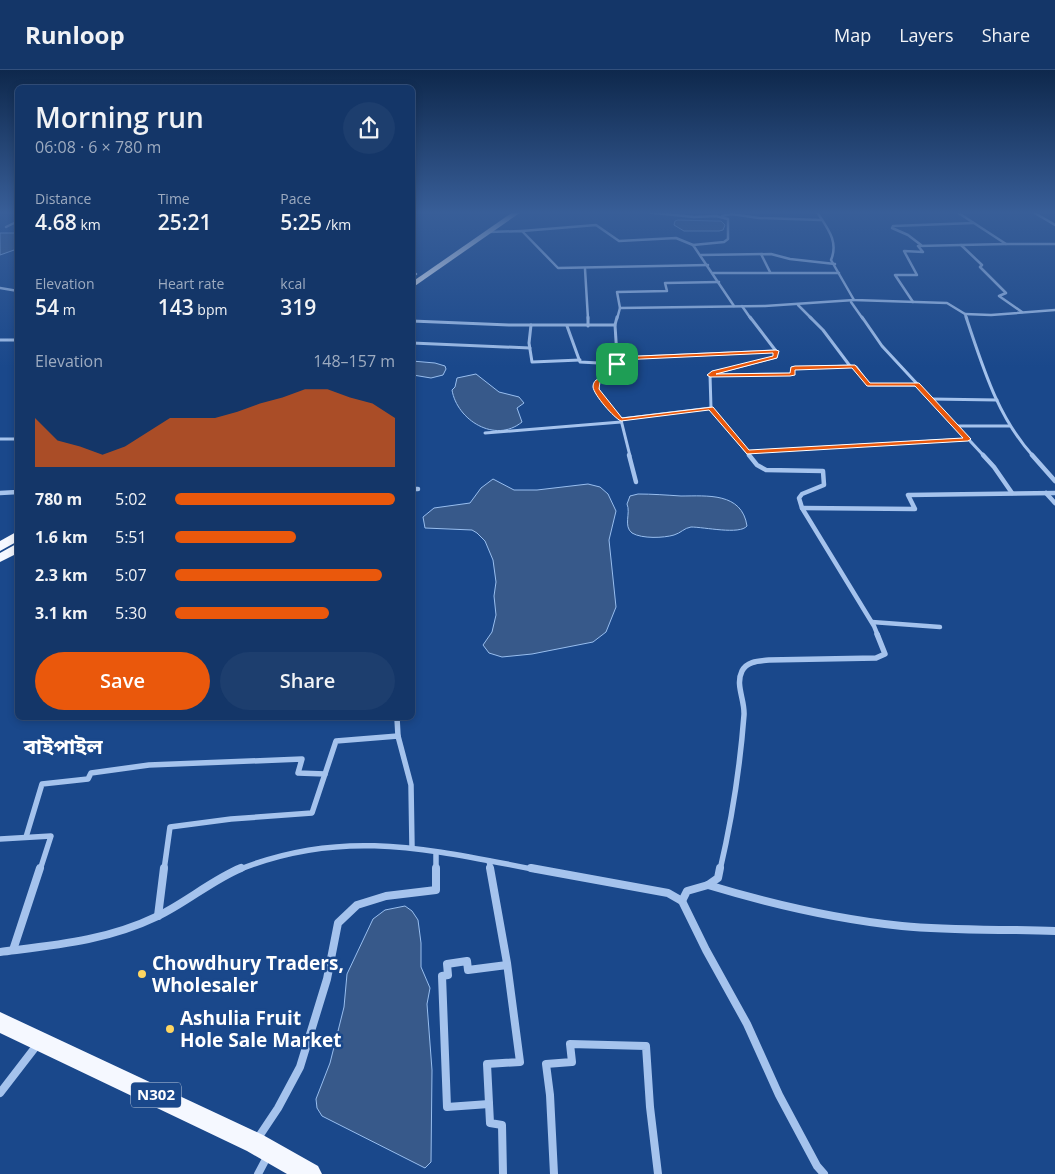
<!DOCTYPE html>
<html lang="en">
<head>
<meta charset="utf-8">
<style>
	:root { --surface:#143668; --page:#1d3e6e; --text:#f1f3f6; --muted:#9dabc0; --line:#33507c; --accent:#ea580c }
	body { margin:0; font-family:"Open Sans","Noto Sans Bengali",sans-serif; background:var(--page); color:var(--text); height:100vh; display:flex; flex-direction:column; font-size:19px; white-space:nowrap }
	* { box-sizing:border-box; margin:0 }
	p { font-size:16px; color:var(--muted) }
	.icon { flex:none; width:28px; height:28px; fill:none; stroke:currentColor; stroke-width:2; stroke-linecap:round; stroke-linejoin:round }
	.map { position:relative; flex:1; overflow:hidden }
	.sheet { position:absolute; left:15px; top:15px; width:400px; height:635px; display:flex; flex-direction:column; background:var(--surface); border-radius:8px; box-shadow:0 2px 8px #0003,0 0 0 1px var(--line) }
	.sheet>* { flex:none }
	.pin { position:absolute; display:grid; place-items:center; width:42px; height:42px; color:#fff; margin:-21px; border-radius:10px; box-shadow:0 2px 8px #0006 }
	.round { display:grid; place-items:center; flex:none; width:52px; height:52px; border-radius:26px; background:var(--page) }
	.overview { display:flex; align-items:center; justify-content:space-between; height:85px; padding:0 20px }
	h1 { font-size:28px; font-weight:600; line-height:38px }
	.figures { display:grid; grid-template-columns:repeat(3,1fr); gap:8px; height:85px; padding:5px 20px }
	.figures div { display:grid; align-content:center }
	.figures b { font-size:21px; font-weight:600 }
	.figures small { font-size:14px; font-weight:400 }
	.figures p { font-size:14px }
	.chart { height:140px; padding:10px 20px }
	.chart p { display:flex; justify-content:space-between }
	.chart svg { width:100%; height:90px; margin-top:5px; fill:var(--accent); opacity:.7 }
	.cta { display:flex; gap:10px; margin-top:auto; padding:10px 20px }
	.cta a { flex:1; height:58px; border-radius:30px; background:var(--accent); color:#fff; font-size:20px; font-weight:600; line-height:58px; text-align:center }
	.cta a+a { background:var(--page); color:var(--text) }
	ul { padding:0 20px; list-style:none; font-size:16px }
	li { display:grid; grid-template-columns:80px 60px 1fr; align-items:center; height:38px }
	li i { height:12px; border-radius:6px; background:var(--accent) }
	header { display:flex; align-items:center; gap:30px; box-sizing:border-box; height:70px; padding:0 25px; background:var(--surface); border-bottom:1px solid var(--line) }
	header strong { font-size:24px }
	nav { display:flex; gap:28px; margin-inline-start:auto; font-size:18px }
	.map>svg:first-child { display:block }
</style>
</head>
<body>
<header>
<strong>Runloop</strong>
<nav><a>Map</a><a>Layers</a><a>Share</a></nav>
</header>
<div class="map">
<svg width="1055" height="1104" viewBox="0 0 1055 1104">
	<rect width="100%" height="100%" fill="#1a488b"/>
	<!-- water -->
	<g fill="#37598a" stroke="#98beef">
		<polygon points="678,150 715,151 721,151 725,155 723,160 719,161 684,161 674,155 675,151"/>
		<polygon points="0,163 17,163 17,179 0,185"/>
		<polygon points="412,291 435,293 445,296 446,299 443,305 431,308 413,305"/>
		<path d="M476,304L499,322L519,327L524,333L517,338L522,352C495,374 457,350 452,320L455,317L457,308Z"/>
		<polygon points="493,409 514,420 537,420 588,414 600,417 608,424 616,441 609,470 616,537 606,562 593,572 532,584 502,587 489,583 483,575 492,562 496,545 494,526 496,512 493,490 485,471 477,463 472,460 425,458 423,447 434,438 470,433 481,418"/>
		<path d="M638,424C652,424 666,425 681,426C707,426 742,422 747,456C740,465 704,457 691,457C684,458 681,463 674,465C664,468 642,469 632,463C623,456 631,443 627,434L630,426Z"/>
		<polygon points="405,836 412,841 418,850 421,873 421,897 430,918 427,934 432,1000 431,1092 425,1098 322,1046 317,1038 316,1029 330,993 344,937 347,904 373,849 385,840"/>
	</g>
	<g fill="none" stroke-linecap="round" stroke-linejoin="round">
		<!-- minor-far4 -->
		<g stroke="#a5c3ed" stroke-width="2.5">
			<polyline points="645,142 694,147 716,146 728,149 728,169 724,172 693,175 734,236"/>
			<path d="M817,142C827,158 839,171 831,190L854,230L947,233L965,244L967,249"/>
			<polyline points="957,142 1006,174 1055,174"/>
			<polyline points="1033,142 1055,155"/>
			<polyline points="722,146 731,144 759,148 821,150"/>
			<polyline points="6,157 18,151"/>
			<polyline points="522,161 596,155 619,171 676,168 693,175"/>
			<polyline points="489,162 522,161 558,198 708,195"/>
			<polyline points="1006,174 961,175 982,195 980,197 1006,223 999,226 1022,242"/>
			<polyline points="921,175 908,165 892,158 893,156 973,153"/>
			<polyline points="761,184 770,202"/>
			<polyline points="701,185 771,184 790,189 835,194"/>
			<polyline points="585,199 588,249"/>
			<polyline points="713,203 839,203"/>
			<polyline points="412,204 416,204"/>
			<polyline points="0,218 18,221"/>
			<polyline points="851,232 863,249"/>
			<polyline points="913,232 895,205 917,205 904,181 923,182 918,176 961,175"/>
			<polyline points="798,235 812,249"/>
			<polyline points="742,236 751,249"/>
			<polyline points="620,238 617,222 667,221 665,213 719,212"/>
			<polyline points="965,244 991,245 1055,240"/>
			<polyline points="617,249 620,238 765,236 854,230"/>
		</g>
		<!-- minor-far3 -->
		<g stroke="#a5c3ed" stroke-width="3">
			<polyline points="588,247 588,256"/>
			<path d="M617,247L615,255L618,302L613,307L598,311C595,326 612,339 621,349L711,338L750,386"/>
			<polyline points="862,247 882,276 984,386"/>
			<path d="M966,247C983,297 997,346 1033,386"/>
			<polyline points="412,251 509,255 615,255"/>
			<polyline points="531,255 529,273 532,292 580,290"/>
			<polyline points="567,256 580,292 617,294"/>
			<polyline points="0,270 18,270"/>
			<polyline points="412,273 530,278"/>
			<polyline points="617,288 776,281"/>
			<polyline points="850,296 856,297 869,315 917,315"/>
			<polyline points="711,304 776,287 776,281 750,247"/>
			<polyline points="710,305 793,304 793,299 795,298 850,296 823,260 810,247"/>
			<polyline points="710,305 711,338"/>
			<polyline points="931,329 997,330"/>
			<polyline points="621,350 630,386"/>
			<polyline points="955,356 1010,356"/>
			<polyline points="485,363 621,352"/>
			<polyline points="0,369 18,369"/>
			<polyline points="747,382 968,369"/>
		</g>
		<!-- minor-far2 -->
		<g stroke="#a5c3ed" stroke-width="4.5">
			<polyline points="629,385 636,412"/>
			<polyline points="749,385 757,395 766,400 823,401 824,415 802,424 799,428 802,438 874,556 878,566"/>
			<polyline points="983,385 994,397 1012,423"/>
			<polyline points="1032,385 1055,411"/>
			<polyline points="412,419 418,419"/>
			<polyline points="0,423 18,422"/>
			<polyline points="1046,423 1055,433"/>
			<polyline points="802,438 915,439 908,425 1055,423"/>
			<polyline points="872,552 940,557"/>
		</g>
		<!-- minor-far1 -->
		<g stroke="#a5c3ed" stroke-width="5.5">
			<polyline points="397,648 398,666 411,715 412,777"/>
			<polyline points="26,767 42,714 88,709 91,703 149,695 302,689 298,703 325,704"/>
			<polyline points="0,769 51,766 40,800"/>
			<polyline points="436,782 436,800"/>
			<polyline points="489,791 491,800"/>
			<polyline points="164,800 170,757 231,749 312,743 336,671 398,666"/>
			<path d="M238,800C344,757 431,780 538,800"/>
			<path d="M720,800C732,749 740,697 744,645C745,630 735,615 742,601C747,591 759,591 769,590L876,588L885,584L877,564"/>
		</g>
		<!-- minor -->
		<g stroke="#a5c3ed" stroke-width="8">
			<polyline points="490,798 507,893 520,992 487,994 490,1053 502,1055 503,1104"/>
			<polyline points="531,798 668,823 682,831 706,880 747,954 779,1025 817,1096 824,1104"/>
			<path d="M708,815C771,834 836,849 902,856C953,861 1004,859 1055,861"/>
			<polyline points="682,831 687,821 708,815 718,808 720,798"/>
			<polyline points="158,846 164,798"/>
			<polyline points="13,880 40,798"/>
			<path d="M0,882C56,875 106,871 158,846C187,832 212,810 241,798"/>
			<polyline points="0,1023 37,975"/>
			<polyline points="489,1034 447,1037 442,906 448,905 447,894 467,891 468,900 507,895"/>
			<polyline points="258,1068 278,1038 300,997 327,909 338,853 357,835 386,826 436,820 436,798"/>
			<polyline points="258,1104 267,1087"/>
			<polyline points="554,1104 550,1025 546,994 572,992 570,974 646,976 650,1037 658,1104"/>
		</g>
		<!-- trunk -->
		<g fill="#f5f8ff" fill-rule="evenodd">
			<polygon points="513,142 521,142 412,218 412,212"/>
			<polygon points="18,461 18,471 0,481 0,471"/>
			<polygon points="18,473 18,483 0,492 0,483"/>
			<polygon points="0,942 263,1065 318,1096 322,1104 287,1104 247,1081 0,963"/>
		</g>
	</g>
	<!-- sky -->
	<linearGradient id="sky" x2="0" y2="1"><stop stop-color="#0e284c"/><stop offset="0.48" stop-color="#385e98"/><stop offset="1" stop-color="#385e98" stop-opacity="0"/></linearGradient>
	<rect width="1055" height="297" fill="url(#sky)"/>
	<!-- route -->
	<path fill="#ea580c" stroke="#fff" fill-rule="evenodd" d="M776,280L779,281L777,288L716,304L790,303L791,297L795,296L855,295L870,313H919L971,369L968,371L747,384L709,340L621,351C614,348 594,325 593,317C593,314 594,312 596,310L614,304L615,288L617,287ZM773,283V286L712,301L707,305L710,307L790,306L795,305V300L852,298L867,316H915L963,368L749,380L713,337L622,348L599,319L600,312L611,310L618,306L621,302L620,290Z"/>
	<!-- markers -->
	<g fill="#ffd661" stroke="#1a488b" stroke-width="2">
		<circle cx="142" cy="904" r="5"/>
		<circle cx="170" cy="959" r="5"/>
	</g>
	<g text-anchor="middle" stroke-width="5" stroke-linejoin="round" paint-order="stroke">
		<!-- shield labels -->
		<rect fill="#1a488b" stroke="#bac8dc" stroke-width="1" x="131" y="1012.5" width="50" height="25" rx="4"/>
		<g font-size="15" font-weight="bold" fill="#fff">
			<text x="156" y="1030">N302</text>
		</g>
		<!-- near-poi labels -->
		<g font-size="19" font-weight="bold" fill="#fff" stroke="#1a488b" text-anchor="start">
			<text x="152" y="900">Chowdhury Traders,<tspan x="152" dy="22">Wholesaler</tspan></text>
			<text x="180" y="955">Ashulia Fruit<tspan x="180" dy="22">Hole Sale Market</tspan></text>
		</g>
		<!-- district labels -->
		<g font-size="21" font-weight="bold" fill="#fff" stroke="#1a488b">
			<text x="63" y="684">বাইপাইল</text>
		</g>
	</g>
</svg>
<div class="pin" style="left:617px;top:294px;background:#1e9e55"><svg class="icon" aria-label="arrive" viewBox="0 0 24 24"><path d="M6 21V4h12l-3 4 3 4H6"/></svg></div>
<section class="sheet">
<div class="overview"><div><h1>Morning run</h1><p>06:08 · 6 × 780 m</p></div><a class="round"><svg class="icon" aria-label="share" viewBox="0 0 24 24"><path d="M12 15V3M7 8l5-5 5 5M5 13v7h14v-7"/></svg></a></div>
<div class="figures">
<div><p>Distance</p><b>4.68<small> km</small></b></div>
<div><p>Time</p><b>25:21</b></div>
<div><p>Pace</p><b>5:25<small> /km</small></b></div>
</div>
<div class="figures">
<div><p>Elevation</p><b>54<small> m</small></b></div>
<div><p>Heart rate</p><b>143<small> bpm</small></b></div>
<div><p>kcal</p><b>319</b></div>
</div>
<div class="chart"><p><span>Elevation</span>148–157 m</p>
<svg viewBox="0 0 160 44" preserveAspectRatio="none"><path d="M0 44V20L10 31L20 34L30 38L40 34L50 27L60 20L70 20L80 20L90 17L100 13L110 10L120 6L130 6L140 10L150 13L160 20V44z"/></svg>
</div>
<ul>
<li><b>780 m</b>5:02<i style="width:100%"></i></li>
<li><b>1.6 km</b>5:51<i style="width:55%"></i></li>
<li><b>2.3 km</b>5:07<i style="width:94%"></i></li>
<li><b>3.1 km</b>5:30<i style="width:70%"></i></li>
</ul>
<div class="cta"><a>Save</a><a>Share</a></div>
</section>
</div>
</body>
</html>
